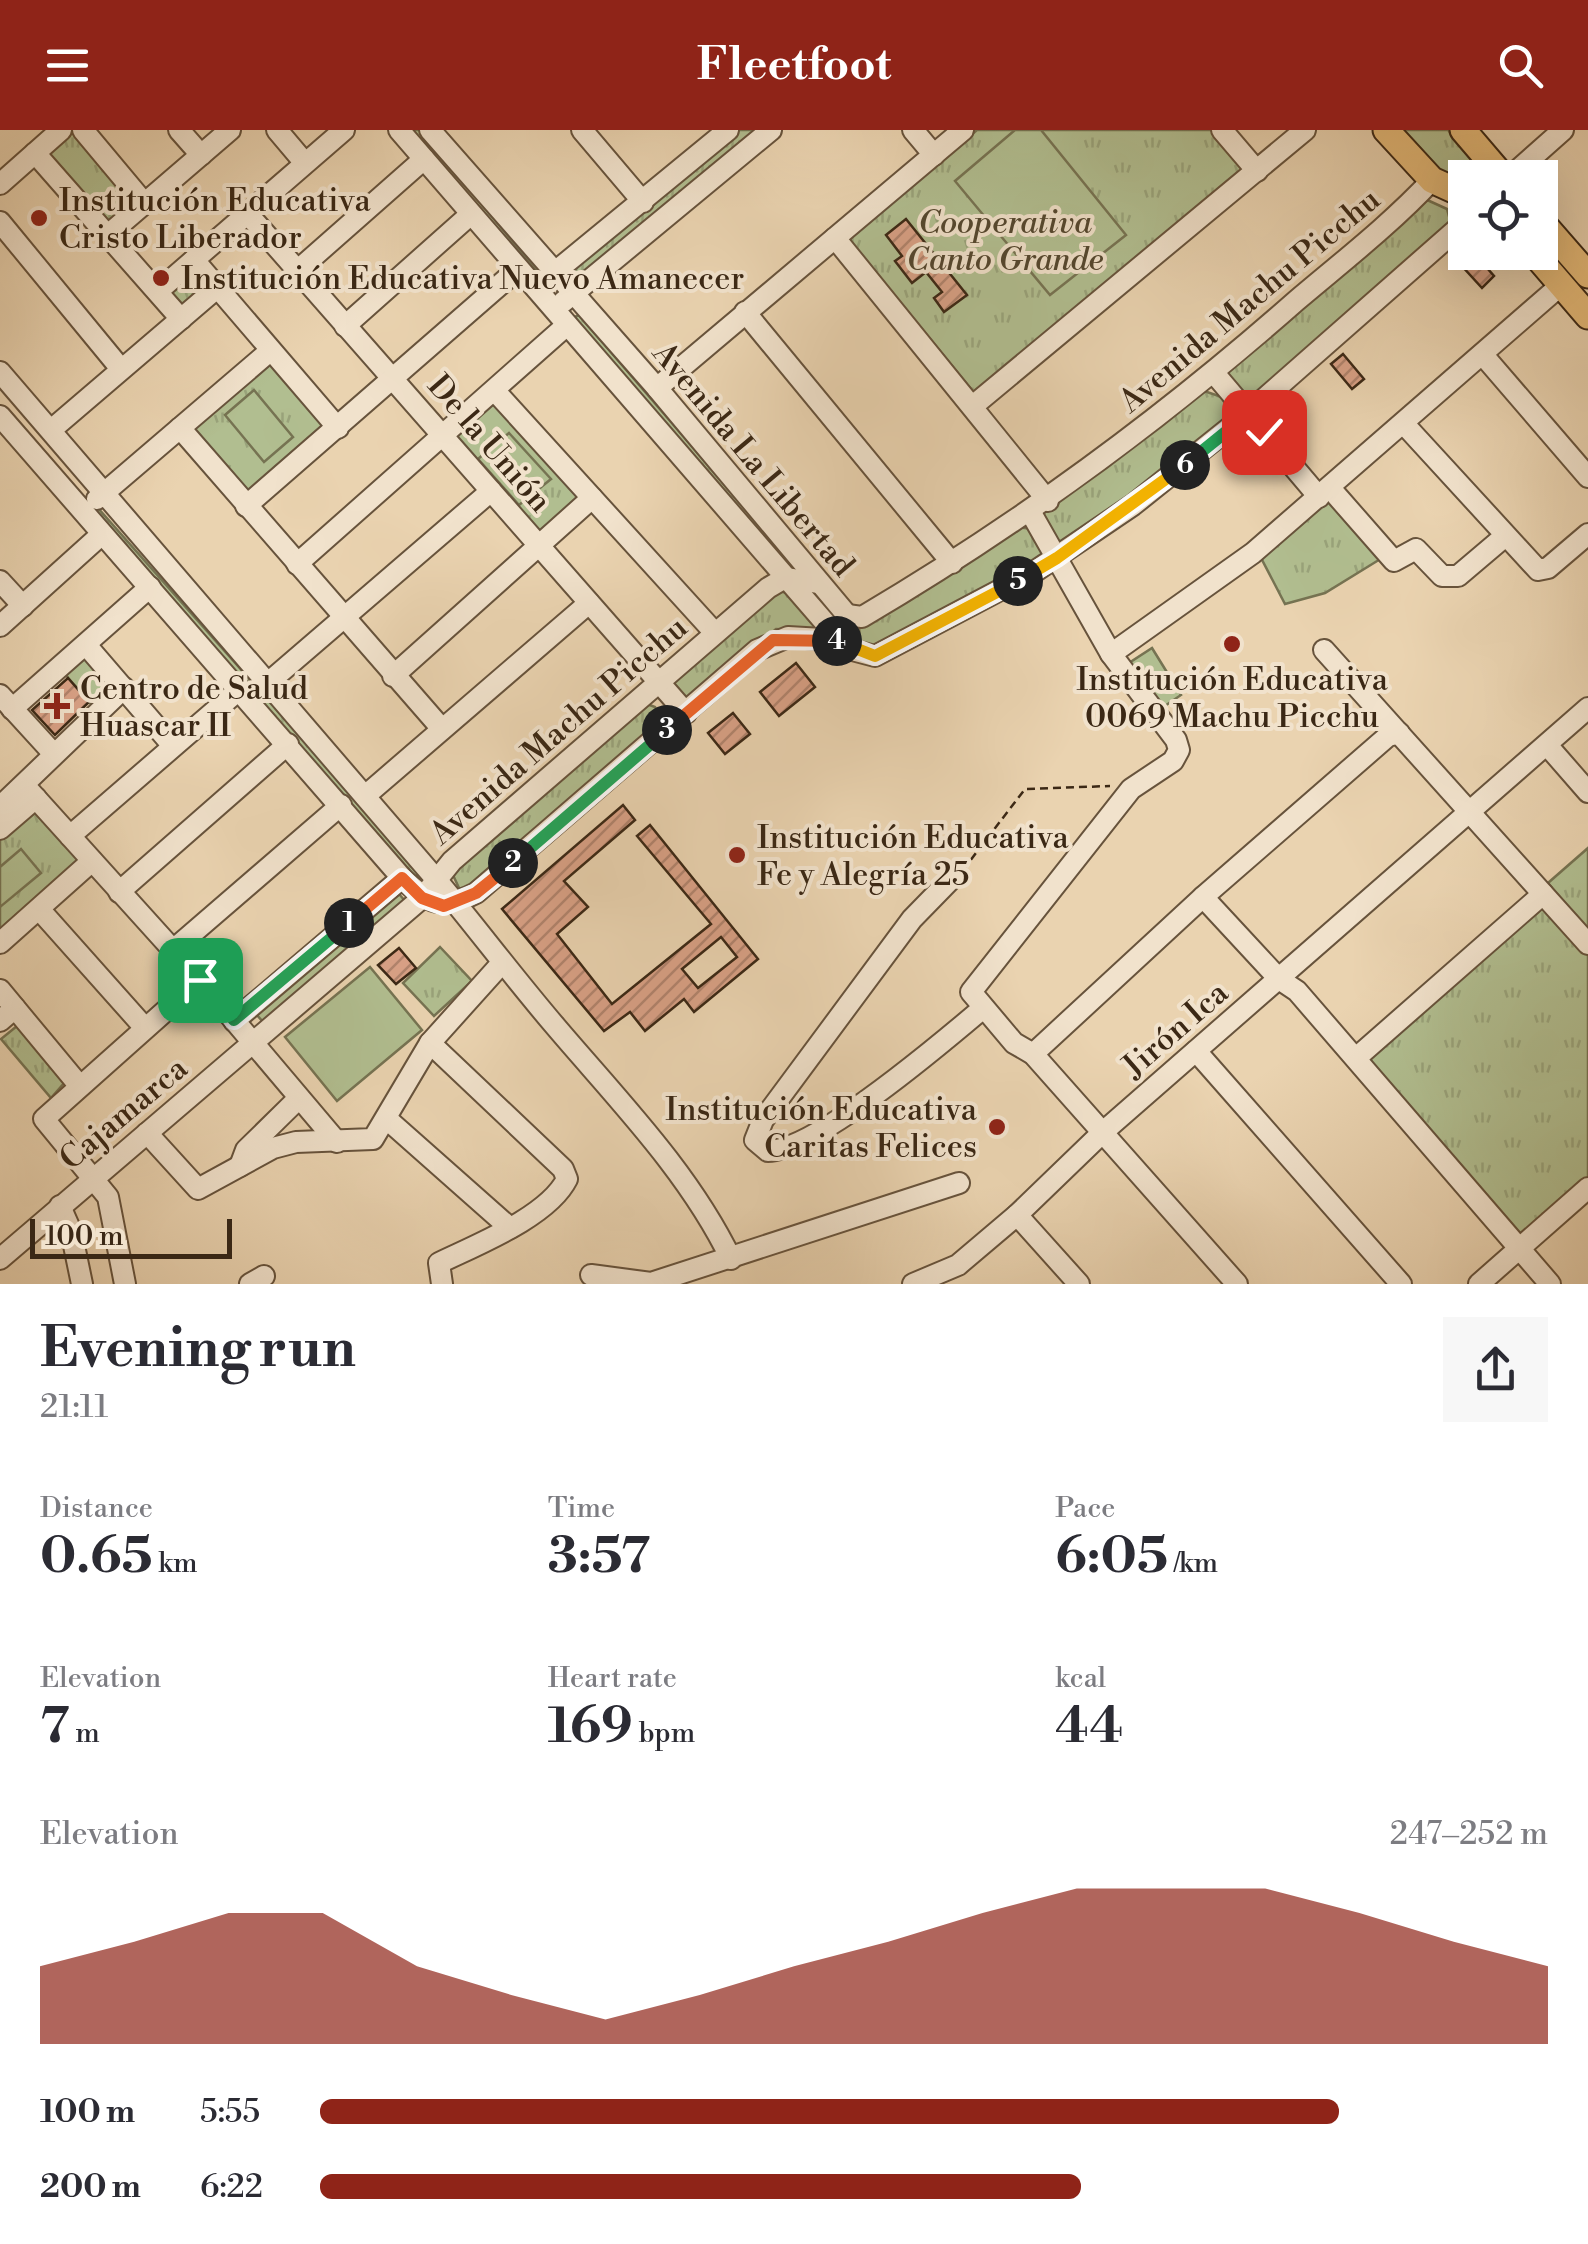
<!DOCTYPE html>
<html lang="en">
<head>
<meta charset="utf-8">
<style>
	:root { --surface:#fff; --page:#f7f7f7; --text:#2b2b33; --muted:#7c7c81; --accent:#8f2418 }
	body { margin:0; font-family:"Libre Bodoni",serif; background:var(--page); color:var(--text); height:100vh; display:flex; flex-direction:column; font-size:38px; white-space:nowrap }
	* { box-sizing:border-box; margin:0 }
	p { font-size:32px; color:var(--muted) }
	.icon { flex:none; width:55px; height:55px; fill:none; stroke:currentColor; stroke-width:2; stroke-linecap:round; stroke-linejoin:round }
	.map { position:relative; height:1154px; overflow:hidden }
	.sheet { display:flex; flex-direction:column; background:var(--surface); flex:1 }
	.sheet>* { flex:none }
	.buttons { position:absolute; left:1448px; top:30px; display:grid; gap:20px }
	.buttons a { display:grid; place-items:center; width:110px; height:110px; border-radius:0px; background:var(--surface); box-shadow:0 10px 40px #0002; font-size:50px }
	.scale { position:absolute; left:30px; bottom:25px; width:202px; box-sizing:border-box; padding-left:10px; border:5px solid #3b2815; border-top:0; font-size:28px; line-height:35px; white-space:nowrap; color:#3b2815; -webkit-text-stroke:8px #f1e2cc; paint-order:stroke }
	.pin { position:absolute; display:grid; place-items:center; width:85px; height:85px; color:#fff; margin:-42px; border-radius:20px; box-shadow:0 5px 15px #0006 }
	.km { position:absolute; width:50px; height:50px; margin:-25px; border-radius:50%; background:#222; color:#fff; font-size:28px; line-height:50px; text-align:center }
	.round { display:grid; place-items:center; flex:none; width:105px; height:105px; border-radius:0px; background:var(--page) }
	.headline { display:flex; align-items:center; justify-content:space-between; height:170px; padding:0 40px }
	h1 { font-size:55px; font-weight:700; line-height:75px }
	.metrics { display:grid; grid-template-columns:repeat(3,1fr); gap:15px; height:170px; padding:10px 40px }
	.metrics div { display:grid; align-content:center }
	.metrics b { font-size:50px; font-weight:700 }
	.metrics small { font-size:28px; font-weight:400 }
	.metrics p { font-size:28px }
	.chart { height:280px; padding:20px 40px }
	.chart p { display:flex; justify-content:space-between }
	.chart svg { width:100%; height:180px; margin-top:10px; fill:var(--accent); opacity:.7 }
	ul { padding:0 40px; list-style:none; font-size:32px }
	li { display:grid; grid-template-columns:160px 120px 1fr; align-items:center; height:75px }
	li i { height:25px; border-radius:12px; background:var(--accent) }
	header { display:flex; justify-content:space-between; align-items:center; height:130px; padding:0 40px; background:var(--accent); color:#fff; font-size:45px; font-weight:700 }
	.map>svg:first-child { display:block }
</style>
</head>
<body>
<header><svg class="icon" aria-label="menu" viewBox="0 0 24 24"><path d="M4 6h16M4 12h16M4 18h16"/></svg>Fleetfoot<svg class="icon" aria-label="search" viewBox="0 0 24 24"><circle cx="10" cy="10" r="6"/><path d="M15 15l6 6"/></svg></header>
<div class="map">
<svg width="1588" height="1154" viewBox="0 0 1588 1154">
	<defs>
		<pattern id="grass-tufts" width="24" height="20" patternUnits="userSpaceOnUse" patternTransform="scale(2.5)"><rect width="24" height="20" fill="#b1be90"/><path d="M3 7l-1-3M5 7V3M7 7l1-3M15 17l-1-3M17 17v-4M19 17l1-3" fill="none" stroke="#99a37b"/></pattern>
		<pattern id="building-hatch" width="6" height="6" patternUnits="userSpaceOnUse" patternTransform="scale(2.5)"><rect width="6" height="6" fill="#d9a186"/><path d="M-1 1l2-2M0 6l6-6M5 7l2-2" fill="none" stroke="#b1836c"/></pattern>
	</defs>
	<rect width="100%" height="100%" fill="#ead3b0"/>
	<filter id="stains"><feTurbulence type="fractalNoise" baseFrequency=".002" numOctaves="4"/><feColorMatrix values="0 0 0 0 .2 0 0 0 0 .09 0 0 0 0 .02 0 0 0 .5 -.17"/></filter>
	<radialGradient id="worn" r=".72"><stop offset=".6" stop-color="#630" stop-opacity="0"/><stop offset="1" stop-color="#630" stop-opacity=".3"/></radialGradient>
	<!-- grass -->
	<g fill="url(#grass-tufts)" stroke="#767352" stroke-width="2.5">
		<polygon points="62,0 76,0 140,73 109,100 39,22"/>
		<polygon points="405,0 421,0 536,140 530,144"/>
		<polygon points="737,0 764,0 576,151 569,142"/>
		<polygon points="977,0 1211,0 1245,40 977,266 848,109"/>
		<polygon points="1392,0 1448,0 1487,47 1439,47"/>
		<polygon points="1425,69 1447,79 1451,94 1249,269 1227,249 1228,242"/>
		<polygon points="192,137 211,159 182,184 163,162"/>
		<polygon points="579,185 794,435 787,442 570,189"/>
		<polygon points="270,226 334,299 247,371 185,299"/>
		<polygon points="1201,260 1222,267 1231,287 1068,414 1058,413 1043,386 1047,376"/>
		<polygon points="494,267 586,368 539,410 450,305"/>
		<polygon points="1331,366 1382,428 1325,463 1285,474 1259,424"/>
		<polygon points="97,377 419,740 415,751 93,378"/>
		<polygon points="1016,397 1033,399 1044,424 1040,432 882,519 860,515 859,496"/>
		<polygon points="778,460 792,465 822,501 776,499 695,567 684,568 674,559 673,552"/>
		<polygon points="83,525 111,556 91,574 63,542"/>
		<polygon points="647,574 655,577 662,590 466,759 459,758 453,745 459,733"/>
		<polygon points="34,680 80,729 0,799 0,709"/>
		<polygon points="1588,718 1588,801 1548,753"/>
		<polygon points="399,764 406,772 264,893 256,884"/>
		<polygon points="1544,773 1588,824 1588,1048 1519,1108 1365,930"/>
		<polygon points="440,817 472,851 434,886 403,853"/>
		<polygon points="17,896 65,952 51,968 1,909"/>
	</g>
	<!-- pitch -->
	<g fill="#b1be90" stroke="#767352" stroke-width="2.5">
		<polygon points="1015,0 1041,0 1126,105 1050,165 955,51"/>
		<polygon points="254,260 293,307 264,332 225,285"/>
		<polygon points="509,303 551,349 519,375 478,329"/>
		<polygon points="1152,518 1181,565 1156,582 1129,533"/>
		<polygon points="21,719 41,743 0,777 0,737"/>
		<polygon points="370,837 422,900 337,971 285,907"/>
	</g>
	<!-- building -->
	<g fill="url(#building-hatch)" stroke="#3b2815" stroke-width="2.5" fill-rule="evenodd">
		<polygon points="906,89 967,165 944,182 934,168 942,162 926,142 912,153 895,131 902,126 886,105"/>
		<polygon points="1465,114 1465,122 1473,122 1494,146 1482,158 1450,123"/>
		<polygon points="1343,224 1364,249 1352,259 1331,234"/>
		<polygon points="796,533 815,557 779,586 760,562"/>
		<polygon points="68,548 89,572 55,605 32,580"/>
		<polygon points="733,583 750,604 725,624 708,603"/>
		<path d="M623,675L635,690L564,751L588,777L557,804L612,874L711,794L637,706L650,695L758,829L694,882L684,869L645,901L630,882L604,901L502,779ZM721,807L737,827L698,858L682,839Z"/>
		<polygon points="399,818 416,838 396,854 378,835"/>
	</g>
	<g fill="none" stroke-linecap="round" stroke-linejoin="round">
		<defs>
			<g id="minor">
				<polyline points="83,0 144,73"/>
				<polyline points="179,0 201,25"/>
				<polyline points="277,0 304,32"/>
				<polyline points="399,0 840,510 856,521 875,526 1034,442 1133,375 1248,283 1465,92"/>
				<polyline points="430,0 657,258 847,485 846,498"/>
				<polyline points="582,0 643,72"/>
				<polyline points="913,0 934,25"/>
				<polyline points="1222,0 1257,41"/>
				<polyline points="35,23 181,189"/>
				<polyline points="1509,48 1563,0"/>
				<polyline points="0,54 61,0"/>
				<polyline points="247,83 686,583"/>
				<polyline points="0,92 121,239"/>
				<polyline points="109,104 230,0"/>
				<polyline points="835,108 1048,371"/>
				<polyline points="194,130 338,298"/>
				<polyline points="297,141 424,29"/>
				<polyline points="544,151 728,0"/>
				<polyline points="158,161 344,0"/>
				<polyline points="563,172 771,0"/>
				<polyline points="745,182 952,433"/>
				<polyline points="345,196 471,84"/>
				<polyline points="1483,225 1588,347"/>
				<path d="M0,242L435,748C476,797 514,848 556,897C618,970 689,1042 731,1129"/>
				<polyline points="1214,243 1319,367"/>
				<polyline points="657,258 963,0"/>
				<polyline points="495,261 715,503"/>
				<polyline points="974,275 1305,0"/>
				<path d="M0,286L402,748C428,773 442,781 476,763L757,520L788,507L840,510"/>
				<polyline points="1404,294 1538,440 1548,438 1588,404"/>
				<polyline points="180,298 442,599"/>
				<polyline points="51,300 217,158"/>
				<polyline points="1330,358 1394,431 1416,419 1442,446 1458,446 1504,407"/>
				<polyline points="97,369 270,221"/>
				<polyline points="246,376 518,139"/>
				<polyline points="1031,383 1111,524 1176,610 1179,620 1173,631 1131,659 971,862 1014,913 1033,924 1237,1154"/>
				<polyline points="297,434 567,195"/>
				<polyline points="0,451 23,476"/>
				<path d="M847,485L862,487C1018,395 1160,291 1296,171C1342,132 1391,94 1432,50"/>
				<polyline points="0,496 102,404"/>
				<polyline points="87,516 173,616"/>
				<polyline points="1324,520 1588,814"/>
				<polyline points="1111,524 1253,423 1561,155"/>
				<polyline points="393,546 592,368"/>
				<polyline points="269,552 491,361"/>
				<polyline points="0,565 53,623"/>
				<polyline points="12,579 150,457"/>
				<polyline points="1547,615 1588,662"/>
				<polyline points="24,655 200,850 337,1012"/>
				<polyline points="365,666 589,473"/>
				<polyline points="1,676 124,558"/>
				<polyline points="0,699 36,668"/>
				<polyline points="70,706 240,559"/>
				<path d="M951,749L912,789L763,990L755,1010L768,1021C815,1021 943,912 982,879"/>
				<polyline points="119,762 288,614"/>
				<polyline points="1203,767 1279,849 1297,861 1550,1154"/>
				<polyline points="39,779 145,898"/>
				<polyline points="0,813 92,731"/>
				<polyline points="173,820 341,675"/>
				<polyline points="0,860 78,954"/>
				<polyline points="0,891 15,878"/>
				<polyline points="234,891 402,748"/>
				<path d="M430,913L563,1039L567,1049C548,1087 476,1115 439,1133L442,1154"/>
				<polyline points="1196,921 1401,1154"/>
				<polyline points="1033,924 1203,767 1388,606 1399,603"/>
				<polyline points="1356,928 1543,764"/>
				<polyline points="388,990 510,1098"/>
				<polyline points="147,1003 198,1059 273,1018 296,1012 373,1009 430,913 501,834"/>
				<polyline points="240,1036 246,1020 299,968"/>
				<polyline points="60,1076 71,1101 82,1154"/>
				<polyline points="1017,1085 1079,1154"/>
				<polyline points="0,1129 422,768 452,731 768,458 785,448 819,453"/>
				<polyline points="591,1145 651,1153 959,1053"/>
				<polyline points="125,1154 108,1067 44,989 200,850"/>
				<polyline points="250,1154 264,1146"/>
				<polyline points="913,1154 958,1135 1017,1085 1103,1002 1588,578"/>
				<polyline points="1479,1154 1588,1058"/>
			</g>
			<g id="major">
				<polyline points="1386,0 1432,50 1465,65"/>
				<polyline points="1463,0 1504,48"/>
				<polyline points="1540,90 1588,145"/>
				<polyline points="1533,122 1588,186"/>
			</g>
		</defs>
		<!-- minor casing -->
		<use href="#minor" stroke="#67533c" stroke-width="24"/>
		<!-- major casing -->
		<use href="#major" stroke="#3b2815" stroke-width="29"/>
		<!-- path -->
		<polyline stroke="#3b2815" stroke-width="2.5" stroke-dasharray="8 5" stroke-linecap="butt" points="963,740 1025,659 1110,656"/>
		<!-- minor -->
		<use href="#minor" stroke="#f1e2cc" stroke-width="20"/>
		<!-- major -->
		<use href="#major" stroke="#e5ba78" stroke-width="25"/>
	</g>
	<g fill="none" stroke-linecap="round" stroke-linejoin="round">
		<defs>
			<polyline id="split-1" points="200,850 234,890 349,793"/>
			<polyline id="split-2" points="349,793 402,748 422,768 444,776 476,763 513,733"/>
			<polyline id="split-3" points="513,733 667,600"/>
			<polyline id="split-4" points="667,600 773,510 837,511"/>
			<polyline id="split-5" points="837,511 875,526 1018,451"/>
			<polyline id="split-6" points="1018,451 1057,428 1185,335"/>
			<polyline id="split-7" points="1185,335 1248,284 1264,302"/>
		</defs>
		<!-- split-1 casing -->
		<use href="#split-1" stroke="#fff" stroke-width="20"/>
		<!-- split-2 casing -->
		<use href="#split-2" stroke="#fff" stroke-width="20"/>
		<!-- split-3 casing -->
		<use href="#split-3" stroke="#fff" stroke-width="20"/>
		<!-- split-4 casing -->
		<use href="#split-4" stroke="#fff" stroke-width="20"/>
		<!-- split-5 casing -->
		<use href="#split-5" stroke="#fff" stroke-width="20"/>
		<!-- split-6 casing -->
		<use href="#split-6" stroke="#fff" stroke-width="20"/>
		<!-- split-7 casing -->
		<use href="#split-7" stroke="#fff" stroke-width="20"/>
		<!-- split-1 -->
		<use href="#split-1" stroke="#22a559" stroke-width="12"/>
		<!-- split-2 -->
		<use href="#split-2" stroke="#f0652b" stroke-width="12"/>
		<!-- split-3 -->
		<use href="#split-3" stroke="#22a559" stroke-width="12"/>
		<!-- split-4 -->
		<use href="#split-4" stroke="#f0652b" stroke-width="12"/>
		<!-- split-5 -->
		<use href="#split-5" stroke="#f5b400" stroke-width="12"/>
		<!-- split-6 -->
		<use href="#split-6" stroke="#f5b400" stroke-width="12"/>
		<!-- split-7 -->
		<use href="#split-7" stroke="#22a559" stroke-width="12"/>
	</g>
	<!-- markers -->
	<g fill="#8f2418" stroke="#f1e2cc" stroke-width="4">
		<circle cx="39" cy="88" r="10"/>
		<circle cx="161" cy="148" r="10"/>
		<circle cx="1232" cy="514" r="10"/>
		<path d="M52 561h10v10h10v10h-10v10h-10v-10h-10v-10h10z"/>
		<circle cx="737" cy="725" r="10"/>
		<circle cx="997" cy="997" r="10"/>
	</g>
	<g text-anchor="middle" stroke-width="8" stroke-linejoin="round" paint-order="stroke">
		<!-- poi labels -->
		<g font-size="32" fill="#3b2815" stroke="#f1e2cc" text-anchor="start">
			<text x="59" y="81">Institución Educativa<tspan x="59" dy="37">Cristo Liberador</tspan></text>
			<text x="181" y="159">Institución Educativa Nuevo Amanecer</text>
			<text x="1232" y="560" text-anchor="middle">Institución Educativa<tspan x="1232" dy="37">0069 Machu Picchu</tspan></text>
			<text x="80" y="569">Centro de Salud<tspan x="80" dy="37">Huascar II</tspan></text>
			<text x="757" y="718">Institución Educativa<tspan x="757" dy="37">Fe y Alegría 25</tspan></text>
			<text x="977" y="990" text-anchor="end">Institución Educativa<tspan x="977" dy="37">Caritas Felices</tspan></text>
		</g>
		<!-- park labels -->
		<g font-size="32" font-style="italic" fill="#53462e" stroke="#f1e2cc">
			<text x="1005" y="103">Cooperativa<tspan x="1005" dy="37">Canto Grande</tspan></text>
		</g>
		<!-- street labels -->
		<g font-size="32" fill="#3b2815" stroke="#f1e2cc">
			<text transform="translate(1249 170) rotate(-40)" y="11">Avenida Machu Picchu</text>
			<text transform="translate(490 313) rotate(49)" y="11">De la Unión</text>
			<text transform="translate(754 329) rotate(50)" y="11">Avenida La Libertad</text>
			<text transform="translate(558 600) rotate(-41)" y="11">Avenida Machu Picchu</text>
			<text transform="translate(1175 899) rotate(-41)" y="11">Jirón Ica</text>
			<text transform="translate(123 983) rotate(-40)" y="11">Cajamarca</text>
		</g>
	</g>
	<rect width="100%" height="100%" filter="url(#stains)"/>
	<rect width="100%" height="100%" fill="url(#worn)"/>
</svg>
<div class="buttons">
<a><svg class="icon" aria-label="locate" viewBox="0 0 24 24"><circle cx="12" cy="12" r="6"/><path d="M12 2v4M12 18v4M2 12h4M18 12h4"/></svg></a>
</div>
<div class="scale">100 m</div>
<div class="pin" style="left:200px;top:850px;background:#1e9e55"><svg class="icon" aria-label="arrive" viewBox="0 0 24 24"><path d="M6 21V4h12l-3 4 3 4H6"/></svg></div>
<div class="pin" style="left:1264px;top:302px;background:#d93025"><svg class="icon" aria-label="check" viewBox="0 0 24 24"><path d="M5 12l5 5 9-10"/></svg></div>
<b class="km" style="left:349px;top:793px">1</b>
<b class="km" style="left:513px;top:733px">2</b>
<b class="km" style="left:667px;top:600px">3</b>
<b class="km" style="left:837px;top:511px">4</b>
<b class="km" style="left:1018px;top:451px">5</b>
<b class="km" style="left:1185px;top:335px">6</b>
</div>
<section class="sheet">
<div class="headline"><div><h1>Evening run</h1><p>21:11</p></div><a class="round"><svg class="icon" aria-label="share" viewBox="0 0 24 24"><path d="M12 15V3M7 8l5-5 5 5M5 13v7h14v-7"/></svg></a></div>
<div class="metrics">
<div><p>Distance</p><b>0.65<small> km</small></b></div>
<div><p>Time</p><b>3:57</b></div>
<div><p>Pace</p><b>6:05<small> /km</small></b></div>
</div>
<div class="metrics">
<div><p>Elevation</p><b>7<small> m</small></b></div>
<div><p>Heart rate</p><b>169<small> bpm</small></b></div>
<div><p>kcal</p><b>44</b></div>
</div>
<div class="chart"><p><span>Elevation</span>247–252 m</p>
<svg viewBox="0 0 160 44" preserveAspectRatio="none"><path d="M0 44V25L10 19L20 12L30 12L40 25L50 32L60 38L70 32L80 25L90 19L100 12L110 6L120 6L130 6L140 12L150 19L160 25V44z"/></svg>
</div>
<ul>
<li><b>100 m</b>5:55<i style="width:83%"></i></li>
<li><b>200 m</b>6:22<i style="width:62%"></i></li>
</ul>
</section>
</body>
</html>
